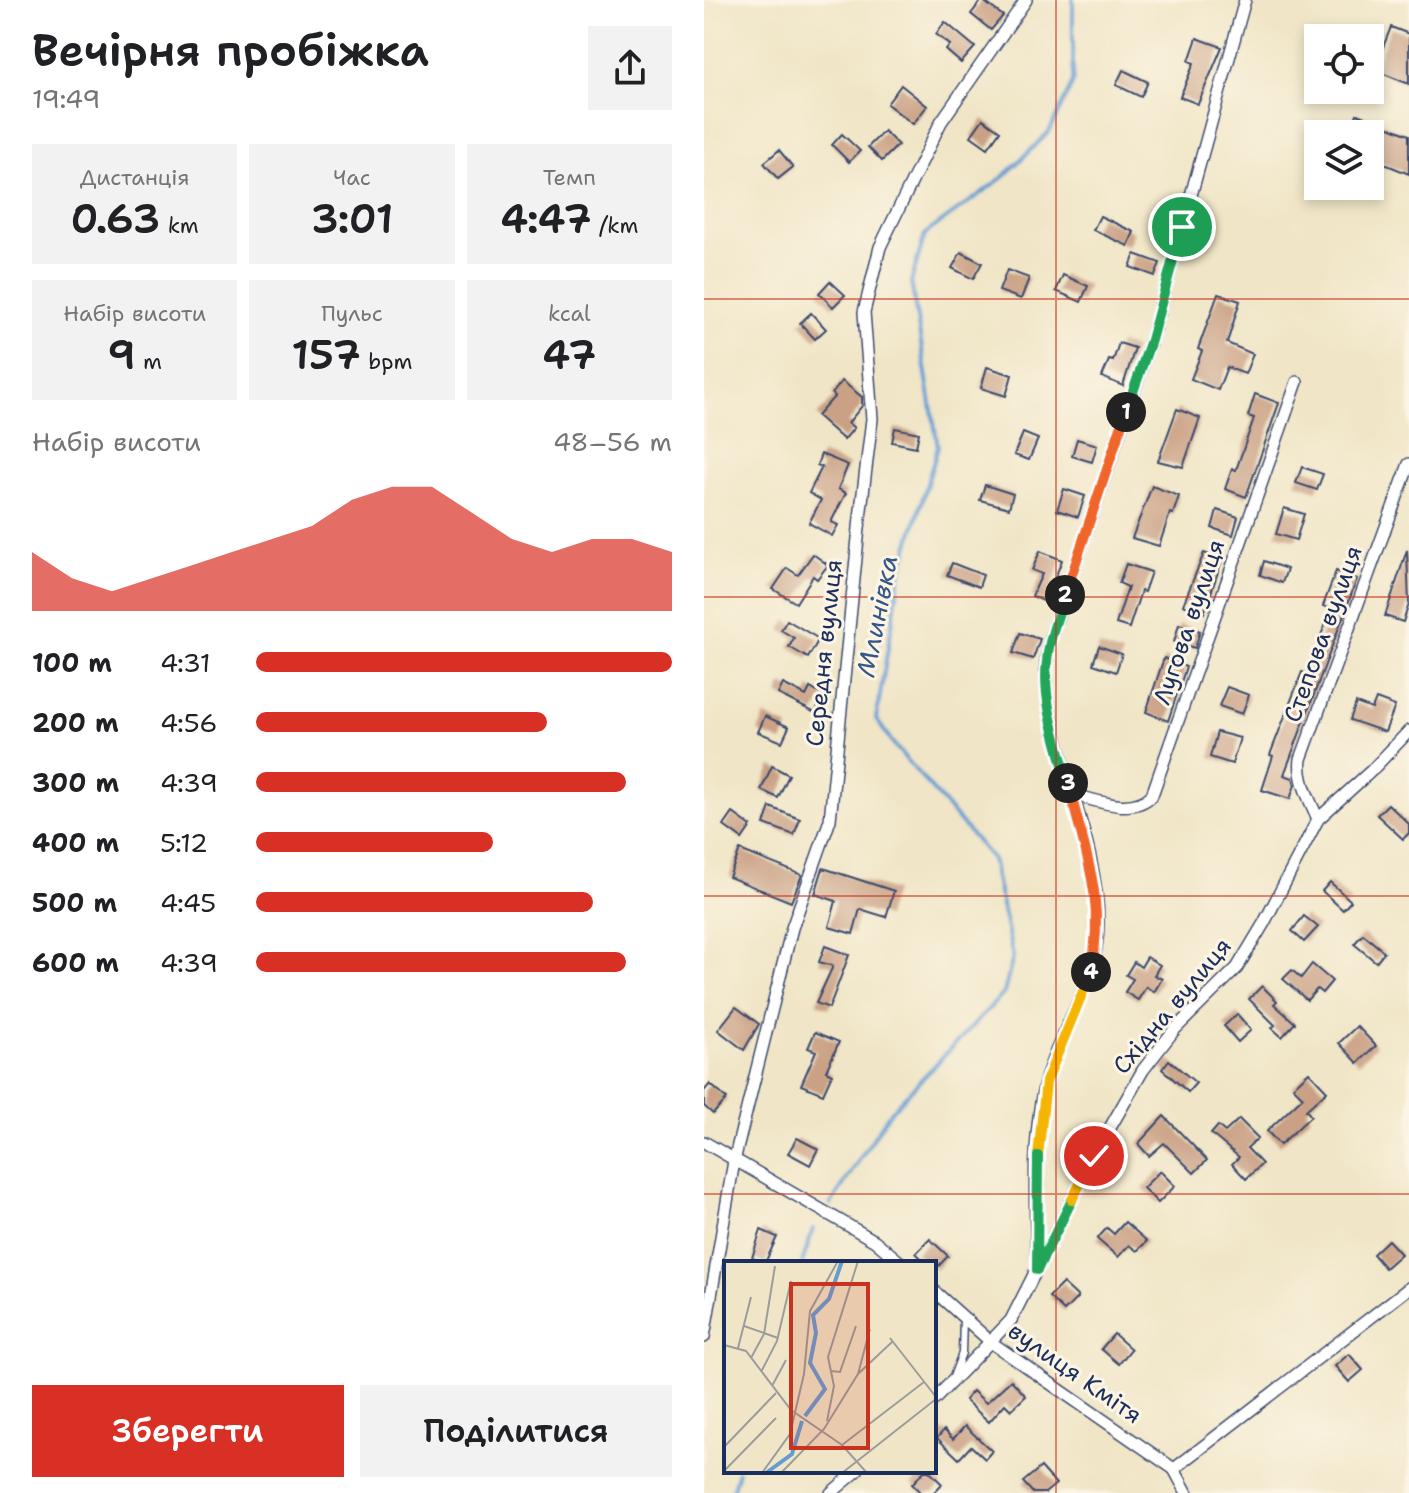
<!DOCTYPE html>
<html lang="uk">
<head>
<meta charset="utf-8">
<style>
	:root { --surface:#fff; --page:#f2f2f2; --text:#202124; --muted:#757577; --accent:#d93025 }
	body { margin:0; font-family:"Shantell Sans",sans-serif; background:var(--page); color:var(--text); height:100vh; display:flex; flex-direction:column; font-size:30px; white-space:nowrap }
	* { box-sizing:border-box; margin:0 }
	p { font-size:26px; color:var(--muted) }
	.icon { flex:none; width:44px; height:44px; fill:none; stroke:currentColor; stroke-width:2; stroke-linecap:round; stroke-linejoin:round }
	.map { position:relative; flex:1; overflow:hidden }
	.side { display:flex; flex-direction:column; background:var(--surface); width:704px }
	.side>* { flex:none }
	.buttons { position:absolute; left:600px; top:24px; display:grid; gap:16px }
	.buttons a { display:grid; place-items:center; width:80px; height:80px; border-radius:0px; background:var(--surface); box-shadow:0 4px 12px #0003; font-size:40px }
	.pin { position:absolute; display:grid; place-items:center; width:68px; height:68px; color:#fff; margin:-34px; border:4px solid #fff; border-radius:50%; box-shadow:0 2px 8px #0007 }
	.km { position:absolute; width:40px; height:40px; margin:-20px; border-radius:50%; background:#222; color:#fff; font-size:22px; line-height:40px; text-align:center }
	.round { display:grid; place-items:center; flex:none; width:84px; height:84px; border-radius:0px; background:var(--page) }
	.overview { display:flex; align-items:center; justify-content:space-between; height:136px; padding:0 32px }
	h1 { font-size:44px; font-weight:600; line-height:60px }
	.figures { display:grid; grid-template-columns:repeat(3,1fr); gap:12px; height:136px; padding:8px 32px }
	.figures div { display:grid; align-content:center; border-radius:0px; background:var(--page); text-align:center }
	.figures b { font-size:40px; font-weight:600 }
	.figures small { font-size:22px; font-weight:400 }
	.figures p { font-size:22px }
	.chart { height:224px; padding:16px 32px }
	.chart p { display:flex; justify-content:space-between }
	.chart svg { width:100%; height:144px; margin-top:8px; fill:var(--accent); opacity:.7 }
	.primary-button { display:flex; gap:16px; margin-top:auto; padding:16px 32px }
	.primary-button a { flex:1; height:92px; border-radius:0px; background:var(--accent); color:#fff; font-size:32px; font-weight:600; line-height:92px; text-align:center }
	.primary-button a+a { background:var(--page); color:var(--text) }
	ul { padding:0 32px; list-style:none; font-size:26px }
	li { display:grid; grid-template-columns:128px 96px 1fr; align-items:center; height:60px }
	li i { height:20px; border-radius:10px; background:var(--accent) }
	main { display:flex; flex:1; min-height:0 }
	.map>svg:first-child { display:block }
</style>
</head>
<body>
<main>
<section class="side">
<div class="overview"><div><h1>Вечірня пробіжка</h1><p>19:49</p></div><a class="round"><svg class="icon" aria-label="share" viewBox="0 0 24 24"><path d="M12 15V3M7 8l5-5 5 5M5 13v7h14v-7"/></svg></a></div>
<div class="figures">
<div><p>Дистанція</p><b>0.63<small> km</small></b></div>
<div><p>Час</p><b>3:01</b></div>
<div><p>Темп</p><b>4:47<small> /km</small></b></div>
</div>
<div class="figures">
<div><p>Набір висоти</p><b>9<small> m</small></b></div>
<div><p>Пульс</p><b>157<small> bpm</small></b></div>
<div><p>kcal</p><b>47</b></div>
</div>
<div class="chart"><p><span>Набір висоти</span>48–56 m</p>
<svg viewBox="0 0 160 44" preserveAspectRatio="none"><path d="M0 44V26L10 34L20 38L30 34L40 30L50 26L60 22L70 18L80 10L90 6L100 6L110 14L120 22L130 26L140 22L150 22L160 26V44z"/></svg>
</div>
<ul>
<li><b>100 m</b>4:31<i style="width:100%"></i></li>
<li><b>200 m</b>4:56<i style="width:70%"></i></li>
<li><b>300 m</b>4:39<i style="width:89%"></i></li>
<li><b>400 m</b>5:12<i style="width:57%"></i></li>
<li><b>500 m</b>4:45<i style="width:81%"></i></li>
<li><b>600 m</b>4:39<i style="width:89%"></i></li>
</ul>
<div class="primary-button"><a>Зберегти</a><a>Поділитися</a></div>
</section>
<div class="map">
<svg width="705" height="1493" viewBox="0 0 705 1493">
	<rect width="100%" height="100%" fill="#fcf5e5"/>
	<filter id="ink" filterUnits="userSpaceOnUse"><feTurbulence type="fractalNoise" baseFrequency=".0125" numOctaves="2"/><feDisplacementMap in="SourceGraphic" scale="16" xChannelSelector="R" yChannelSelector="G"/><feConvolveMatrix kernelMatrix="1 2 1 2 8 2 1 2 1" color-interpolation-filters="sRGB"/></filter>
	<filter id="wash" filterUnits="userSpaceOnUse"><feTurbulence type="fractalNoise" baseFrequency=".006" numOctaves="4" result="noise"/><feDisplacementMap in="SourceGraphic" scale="32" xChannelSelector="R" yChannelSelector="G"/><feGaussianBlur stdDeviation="1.8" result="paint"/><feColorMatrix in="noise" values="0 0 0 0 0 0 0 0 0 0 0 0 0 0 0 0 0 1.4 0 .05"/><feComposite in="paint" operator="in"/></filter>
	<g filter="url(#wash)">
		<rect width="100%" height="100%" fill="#f0e5c6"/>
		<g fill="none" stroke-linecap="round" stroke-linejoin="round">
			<!-- stream -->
			<g stroke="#659dd3" stroke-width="4">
				<polyline points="127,1204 186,1112 300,993 309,957 288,859 190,745 172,719 197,571 234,447 207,282 221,234 298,178 345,132 369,82 369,0"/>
				<polyline points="98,1263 109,1229"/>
				<polyline points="28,1493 34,1471"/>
			</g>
		</g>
		<g id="blocks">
			<!-- building -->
			<g fill="#caa185">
				<polygon points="278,0 299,16 287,30 267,14"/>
				<polygon points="241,22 271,47 257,63 242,50 246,45 232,34"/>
				<polygon points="687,27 705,34 705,84 670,70"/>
				<polygon points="493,38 518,47 494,104 476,97 490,63 485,61"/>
				<polygon points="419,70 444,82 437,97 412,85"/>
				<polygon points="197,85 223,106 209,124 183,104"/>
				<polygon points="653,114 705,135 705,174 666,158 666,134 645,134"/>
				<polygon points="279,119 296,131 284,148 267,136"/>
				<polygon points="180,131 194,145 178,161 164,147"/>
				<polygon points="138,134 156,151 145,162 128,145"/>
				<polygon points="75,150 89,167 74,179 60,163"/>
				<polygon points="396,216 430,232 424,246 389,230"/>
				<polygon points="257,252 278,263 269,279 248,268"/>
				<polygon points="431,254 456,263 451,276 426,267"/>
				<polygon points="303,270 325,278 317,299 295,291"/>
				<polygon points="359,275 384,286 377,302 352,291"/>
				<polygon points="126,281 141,295 129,307 115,293"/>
				<polygon points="514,294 536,301 523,343 549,354 541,374 523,367 514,390 487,379 498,351 494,349"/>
				<polygon points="107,313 122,329 111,339 96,323"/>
				<polygon points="415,343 431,348 419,386 398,377 405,360 409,361"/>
				<polygon points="283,367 308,375 302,396 277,388"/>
				<polygon points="138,381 158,397 158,406 144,423 150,428 140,440 113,416 131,396 128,394"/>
				<polygon points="551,394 575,403 542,497 521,489 528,469 532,470 550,418 544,416"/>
				<polygon points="473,409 496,418 479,467 454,461"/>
				<polygon points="191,428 215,433 212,447 188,442"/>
				<polygon points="319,433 334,439 325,460 310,455"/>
				<polygon points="373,439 393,445 388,462 368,456"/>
				<polygon points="117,454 144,465 134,489 142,493 127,522 134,525 128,536 105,523 117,500 105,493 118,467 113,465"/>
				<polygon points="598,467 619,474 613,490 592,483"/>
				<polygon points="281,485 309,494 305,508 276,500"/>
				<polygon points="448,486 475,496 469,514 466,513 455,546 428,538"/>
				<polygon points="360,489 381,496 374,517 353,510"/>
				<polygon points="580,508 600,514 592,540 572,534"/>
				<polygon points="513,510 534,517 529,535 508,528"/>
				<polygon points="703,550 705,604 699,622 681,616"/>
				<polygon points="336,551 358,560 349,583 355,586 348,605 328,596 338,574 328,570"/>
				<polygon points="500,553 518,560 500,613 479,605"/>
				<polygon points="109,554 124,565 113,579 109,576 92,603 69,589 83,568 94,575"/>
				<polygon points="560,561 583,569 578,583 556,575"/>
				<polygon points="248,563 279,575 275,587 243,575"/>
				<polygon points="422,564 447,572 440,592 437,591 425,628 412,624 424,587 415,583"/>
				<polygon points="632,571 653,579 580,775 589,778 591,785 586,799 558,790 569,756 566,755 598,672 608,676 620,640 616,638 627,609 619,606"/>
				<polygon points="83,620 115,639 104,658 85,647 90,638 77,630"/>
				<polygon points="475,624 496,631 491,648 470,642"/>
				<polygon points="316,633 336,639 329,659 309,653"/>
				<polygon points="395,646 418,654 412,672 389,664"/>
				<polygon points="460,658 482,667 464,721 442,712"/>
				<polygon points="79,684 102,696 106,688 120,696 111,713 74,694"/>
				<polygon points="523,687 545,695 538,714 515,706"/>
				<polygon points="672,699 691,706 681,732 646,720 652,703 668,709"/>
				<polygon points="61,716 85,727 78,742 54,732"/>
				<polygon points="513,732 536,738 528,764 506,757"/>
				<polygon points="68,766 85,775 74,798 57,790"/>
				<polygon points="684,804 705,824 705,833 699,839 673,815"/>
				<polygon points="66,807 96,819 90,835 60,824"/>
				<polygon points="29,813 47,826 38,839 20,826"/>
				<polygon points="36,850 98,875 87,902 25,877"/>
				<polygon points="119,868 190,891 182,917 156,909 149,934 125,927 132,901 111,894"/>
				<polygon points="626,882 647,901 639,910 618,891"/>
				<polygon points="600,916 614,927 600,942 588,931"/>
				<polygon points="659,934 680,952 672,962 650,944"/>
				<polygon points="121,946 145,955 125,1008 112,1003 129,966 115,962"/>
				<polygon points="443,957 456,965 450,975 458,979 450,992 442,987 434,1000 421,992 429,979 422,975 430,962 437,967"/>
				<polygon points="608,964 628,981 618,993 613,989 603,1000 579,979 588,970 597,978"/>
				<polygon points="558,986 573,1001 570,1004 591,1023 578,1037 568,1028 571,1025 545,999"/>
				<polygon points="32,1007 55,1024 40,1050 14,1030"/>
				<polygon points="533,1014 547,1030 534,1042 520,1026"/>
				<polygon points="653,1026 672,1046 654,1063 635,1043"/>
				<polygon points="111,1032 135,1042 122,1071 128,1074 119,1094 97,1085 112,1051 104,1048"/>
				<polygon points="465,1060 492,1083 484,1092 458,1069"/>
				<polygon points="605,1072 623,1091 602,1110 607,1116 576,1145 563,1131 599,1097 589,1087"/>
				<polygon points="6,1084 23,1099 9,1114 0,1106 0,1091"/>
				<polygon points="460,1116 503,1160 490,1173 460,1143 445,1156 434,1144"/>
				<polygon points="535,1119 554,1138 543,1148 558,1164 542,1179 528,1164 535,1157 507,1134 514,1126 521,1132"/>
				<polygon points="93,1138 114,1149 106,1165 84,1153"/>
				<polygon points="456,1171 471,1186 454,1203 439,1188"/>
				<polygon points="421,1222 443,1241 433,1251 425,1245 414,1257 393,1239 403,1228 410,1234"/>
				<polygon points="57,1230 73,1237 61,1263 48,1258"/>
				<polygon points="226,1239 244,1256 230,1271 230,1263 222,1263 212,1253"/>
				<polygon points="684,1240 697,1254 681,1268 669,1254"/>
				<polygon points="359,1283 374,1297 360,1311 345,1297"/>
				<polygon points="410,1334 427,1349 415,1364 397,1349"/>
				<polygon points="645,1354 659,1370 645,1382 631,1366"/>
				<polygon points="307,1380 322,1396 307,1410 301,1404 285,1422 261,1400 269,1391 282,1403"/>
				<polygon points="261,1426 288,1451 281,1459 267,1446 255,1459 233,1438 240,1430 249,1439"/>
				<polygon points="337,1467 352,1484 341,1493 329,1493 319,1482"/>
				<polygon points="220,1471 225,1471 238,1484 229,1493 217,1493 208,1484"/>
			</g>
		</g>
	</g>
	<g filter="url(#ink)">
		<use href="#blocks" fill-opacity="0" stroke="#3b4a6e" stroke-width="2"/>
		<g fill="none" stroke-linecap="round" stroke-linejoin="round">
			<defs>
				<polyline id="service" points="250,1374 258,1353 259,1319"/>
				<g id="minor">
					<path d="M367,794C392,800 427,816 448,795L593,382"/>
					<path d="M614,819C606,801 594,779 597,759L705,464"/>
					<polyline points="0,1142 171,1241 197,1263"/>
					<path d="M333,1270C332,1211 327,1141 341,1083C356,1027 394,984 394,923C394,861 368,799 353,740C347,715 340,689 342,662C343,653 346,642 348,633L447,340L541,0"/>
					<polyline points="230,1291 288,1343 470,1469 483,1493"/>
					<polyline points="0,1337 30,1161 88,928 126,820 156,518 168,419 160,312 176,247 237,122 322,0"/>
					<polyline points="230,1400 307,1320 390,1156 439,1070 471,1029 533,968 560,923 614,819 667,771 705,731"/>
					<polyline points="470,1469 705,1288"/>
					<polyline points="127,1493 153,1471"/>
				</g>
			</defs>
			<!-- service casing -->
			<use href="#service" stroke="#3b4a6e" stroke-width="9"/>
			<!-- minor casing -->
			<use href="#minor" stroke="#3b4a6e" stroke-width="14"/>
			<!-- service -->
			<use href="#service" stroke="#fff" stroke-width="6"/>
			<!-- minor -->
			<use href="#minor" stroke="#fff" stroke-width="11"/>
		</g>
	</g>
	<g fill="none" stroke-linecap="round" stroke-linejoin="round" filter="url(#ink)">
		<defs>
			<polyline id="split-1" points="422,412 447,340 478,227"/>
			<polyline id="split-2" points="361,595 422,412"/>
			<path id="split-3" d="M361,595C354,616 345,638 343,661C338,701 354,744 364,783"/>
			<path id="split-4" d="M364,783C381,854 402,897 387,972"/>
			<polyline id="split-5" points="334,1156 342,1082 387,972"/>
			<polyline id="split-6" points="334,1156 333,1270 368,1200"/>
			<polyline id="split-7" points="368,1200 390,1156"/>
		</defs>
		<!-- split-1 casing -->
		<use href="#split-1" stroke="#fff" stroke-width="16"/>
		<!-- split-2 casing -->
		<use href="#split-2" stroke="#fff" stroke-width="16"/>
		<!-- split-3 casing -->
		<use href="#split-3" stroke="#fff" stroke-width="16"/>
		<!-- split-4 casing -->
		<use href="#split-4" stroke="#fff" stroke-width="16"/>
		<!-- split-5 casing -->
		<use href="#split-5" stroke="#fff" stroke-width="16"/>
		<!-- split-6 casing -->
		<use href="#split-6" stroke="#fff" stroke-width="16"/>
		<!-- split-7 casing -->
		<use href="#split-7" stroke="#fff" stroke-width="16"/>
		<!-- split-1 -->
		<use href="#split-1" stroke="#22a559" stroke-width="10"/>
		<!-- split-2 -->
		<use href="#split-2" stroke="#f0652b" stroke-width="10"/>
		<!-- split-3 -->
		<use href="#split-3" stroke="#22a559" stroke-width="10"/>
		<!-- split-4 -->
		<use href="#split-4" stroke="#f0652b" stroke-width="10"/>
		<!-- split-5 -->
		<use href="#split-5" stroke="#f5b400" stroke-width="10"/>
		<!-- split-6 -->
		<use href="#split-6" stroke="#22a559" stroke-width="10"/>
		<!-- split-7 -->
		<use href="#split-7" stroke="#f5b400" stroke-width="10"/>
	</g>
	<!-- grid -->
	<path fill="none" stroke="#c8321e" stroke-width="2" stroke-opacity="0.55" d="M352,0V1493M0,299H705M0,597H705M0,896H705M0,1194H705"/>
	<g text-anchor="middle" stroke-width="6" stroke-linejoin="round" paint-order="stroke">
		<!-- street labels -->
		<g font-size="24" fill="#1b2f5e" stroke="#fcf5e5">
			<text transform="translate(485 622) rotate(-71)" y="8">Лугова вулиця</text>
			<text transform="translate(619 634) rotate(-70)" y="8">Степова вулиця</text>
			<text transform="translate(120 653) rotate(-84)" y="8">Середня вулиця</text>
			<text transform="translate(468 1006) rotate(-50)" y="8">Східна вулиця</text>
			<text transform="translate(371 1373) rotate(35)" y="8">вулиця Кмітя</text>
		</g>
		<!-- water labels -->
		<g font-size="26" font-style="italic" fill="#355687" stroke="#fcf5e5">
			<text transform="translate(173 616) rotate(-79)" y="9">Млинівка</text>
		</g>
	</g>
	<!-- overview -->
	<g transform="translate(20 1261)">
		<rect width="212" height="212" fill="#f0e5c6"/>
		<path fill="none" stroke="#659dd3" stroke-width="4" d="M81,155L101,128L86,102L92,72L89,54L105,38L118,0M42,212L68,193L78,160"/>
		<path fill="none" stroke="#9b9c9c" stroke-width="2" d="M20,65L54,77M166,77L212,136M0,84L22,90L67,149L118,184L143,212M14,87L27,36M27,97L40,73L51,5M107,110L116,111L132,65M37,111L53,80L67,20M134,113L146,68M48,125L62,99M103,160L110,125L104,96L134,0M118,184L200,121M0,186L52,132M0,210L52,157M38,212L66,173L80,113L86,50L114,0M57,212L100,168L134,113L168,81M118,212L212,138"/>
		<path fill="#c8321e" fill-opacity="0.15" stroke="#c8321e" stroke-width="4" d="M67,23H144V187H67Z"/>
		<rect width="212" height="212" fill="none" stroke="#1b2f5e" stroke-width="4"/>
	</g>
</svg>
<div class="buttons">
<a><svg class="icon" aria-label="locate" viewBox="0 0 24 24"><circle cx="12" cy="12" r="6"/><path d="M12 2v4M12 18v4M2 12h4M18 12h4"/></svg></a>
<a><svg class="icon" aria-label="layers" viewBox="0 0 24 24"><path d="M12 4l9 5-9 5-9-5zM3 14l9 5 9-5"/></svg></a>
</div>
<div class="pin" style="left:478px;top:227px;background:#1e9e55"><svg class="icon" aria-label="arrive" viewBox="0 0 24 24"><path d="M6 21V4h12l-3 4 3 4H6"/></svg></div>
<div class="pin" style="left:390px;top:1156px;background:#d93025"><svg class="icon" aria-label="check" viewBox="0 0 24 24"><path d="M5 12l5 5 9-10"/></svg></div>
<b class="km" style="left:422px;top:412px">1</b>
<b class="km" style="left:361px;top:595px">2</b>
<b class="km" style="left:364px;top:783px">3</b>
<b class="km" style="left:387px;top:972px">4</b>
</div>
</main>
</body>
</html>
